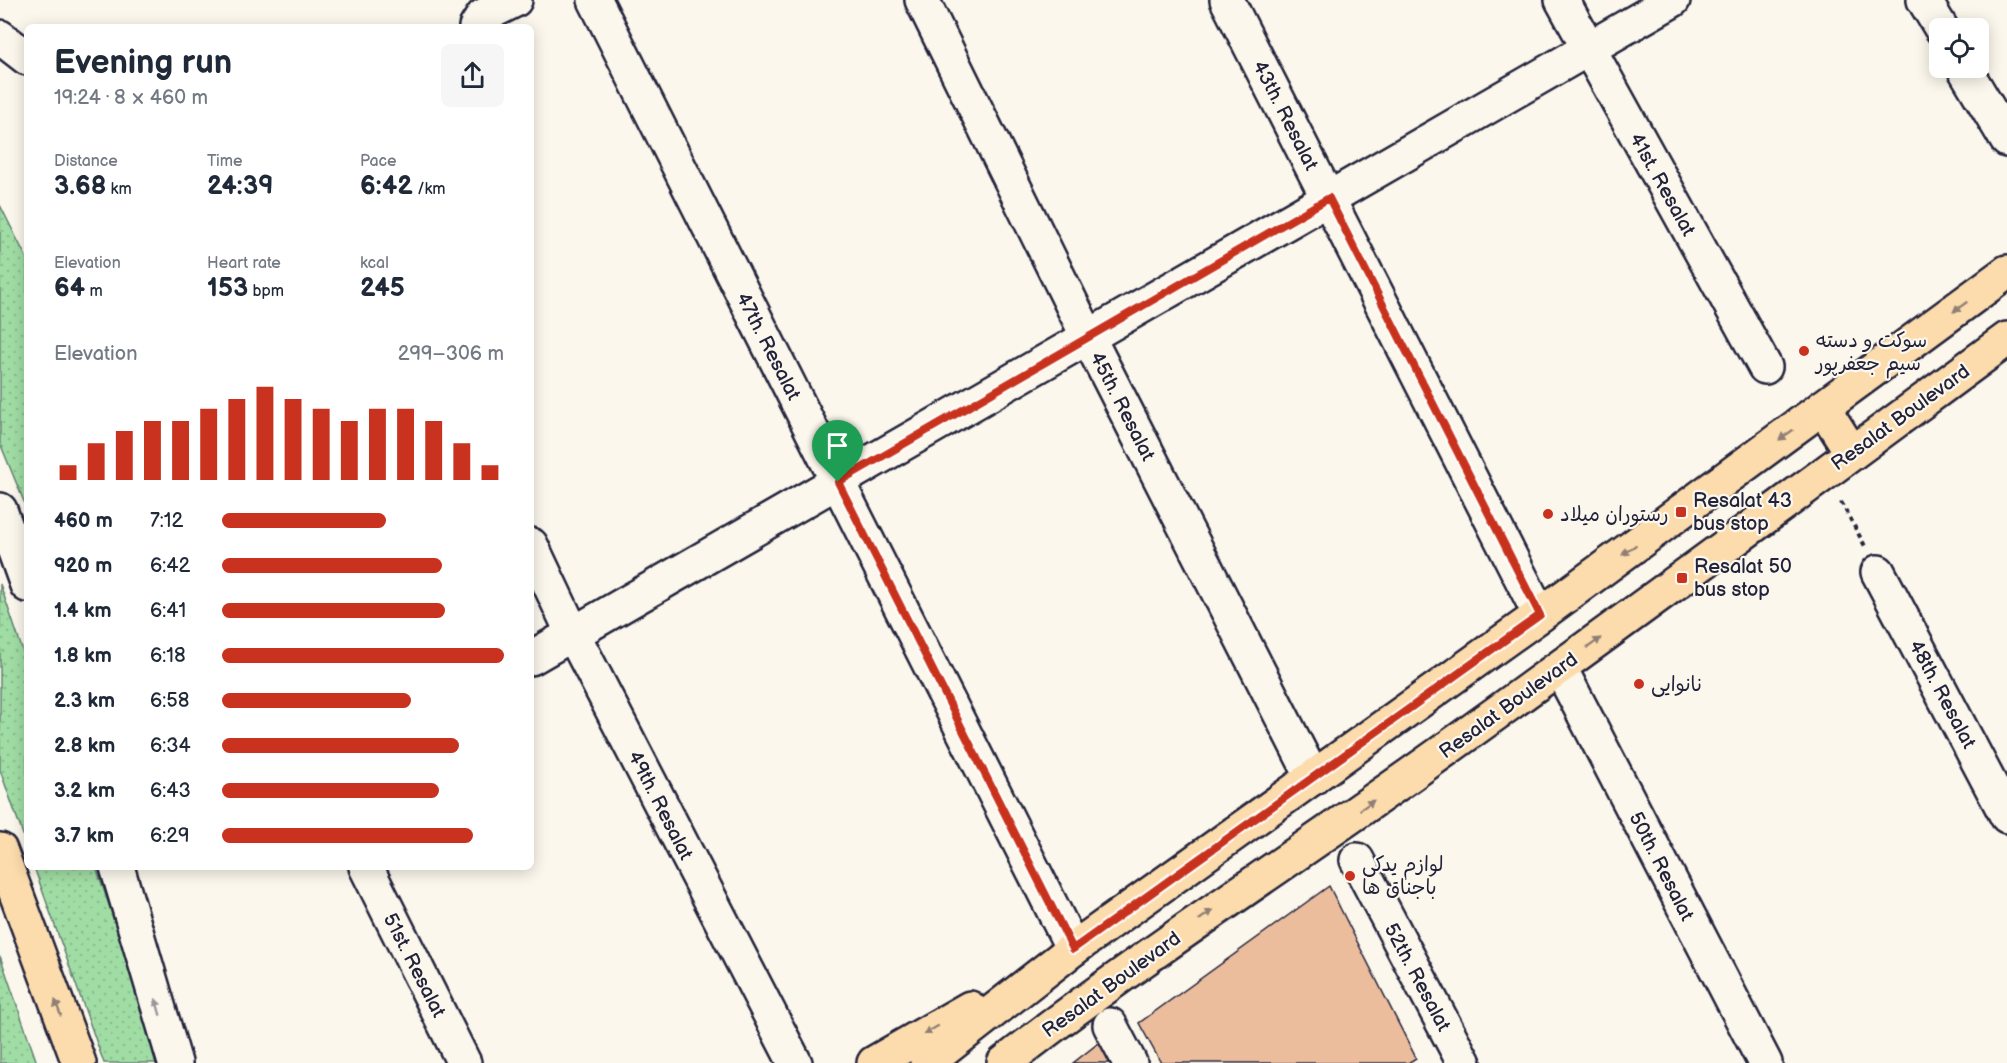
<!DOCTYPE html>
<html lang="en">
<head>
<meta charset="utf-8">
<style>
	:root { --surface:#fff; --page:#f6f6f7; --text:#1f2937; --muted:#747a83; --accent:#c8321e }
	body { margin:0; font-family:"Balsamiq Sans","Playpen Sans Arabic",sans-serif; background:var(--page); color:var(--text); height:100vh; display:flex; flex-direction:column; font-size:22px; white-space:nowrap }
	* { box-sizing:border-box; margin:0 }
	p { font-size:20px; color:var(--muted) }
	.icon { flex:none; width:33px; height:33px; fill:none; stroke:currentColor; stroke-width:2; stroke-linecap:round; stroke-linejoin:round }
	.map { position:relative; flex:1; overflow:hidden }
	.sheet { position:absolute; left:24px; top:24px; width:510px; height:846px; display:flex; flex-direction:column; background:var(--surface); border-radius:9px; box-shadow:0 3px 15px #0003 }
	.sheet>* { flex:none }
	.tools { position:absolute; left:1929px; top:18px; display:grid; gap:12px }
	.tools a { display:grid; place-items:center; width:60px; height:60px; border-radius:9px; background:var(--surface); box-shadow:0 3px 15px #0003; font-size:30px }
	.pin { position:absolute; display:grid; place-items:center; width:51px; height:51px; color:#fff; margin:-62px -26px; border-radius:50% 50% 50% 0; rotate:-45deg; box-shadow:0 0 6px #0007 }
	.pin .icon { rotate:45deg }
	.round { display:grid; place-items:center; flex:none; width:63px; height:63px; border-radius:9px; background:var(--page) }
	.summary { display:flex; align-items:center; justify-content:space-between; height:102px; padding:0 30px }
	h1 { font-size:33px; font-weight:600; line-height:45px }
	.figures { display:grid; grid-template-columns:repeat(3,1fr); gap:9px; height:102px; padding:6px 30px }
	.figures div { display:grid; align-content:center }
	.figures b { font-size:26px; font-weight:600 }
	.figures small { font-size:16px; font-weight:400 }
	.figures p { font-size:16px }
	.chart { height:168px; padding:12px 30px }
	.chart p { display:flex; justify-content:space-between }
	.chart svg { width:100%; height:108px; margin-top:6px; stroke:var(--accent); stroke-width:6 }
	ul { padding:0 30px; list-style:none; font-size:20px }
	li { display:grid; grid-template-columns:96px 72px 1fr; align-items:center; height:45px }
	li i { height:15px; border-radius:8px; background:var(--accent) }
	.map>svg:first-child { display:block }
</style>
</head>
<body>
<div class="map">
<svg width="2007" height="1063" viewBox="0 0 2007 1063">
	<defs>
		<pattern id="grass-dots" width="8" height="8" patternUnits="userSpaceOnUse" patternTransform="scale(1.5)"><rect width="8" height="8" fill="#a0dda4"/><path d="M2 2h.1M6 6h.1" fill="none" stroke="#8abd8e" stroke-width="1.8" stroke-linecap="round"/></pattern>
	</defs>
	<rect width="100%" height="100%" fill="#fbf7ec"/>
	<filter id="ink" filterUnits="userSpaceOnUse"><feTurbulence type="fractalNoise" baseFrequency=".0167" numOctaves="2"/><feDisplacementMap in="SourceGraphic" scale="12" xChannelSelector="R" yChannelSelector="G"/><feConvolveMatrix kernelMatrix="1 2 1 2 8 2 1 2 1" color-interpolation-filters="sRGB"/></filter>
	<g filter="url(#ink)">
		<!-- grass -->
		<g fill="url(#grass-dots)" stroke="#618070" stroke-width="1.5">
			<polygon points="0,205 27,259 27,509 0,443"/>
			<polygon points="0,584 27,663 27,846 0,770"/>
			<polygon points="34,867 96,867 163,1063 104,1063"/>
			<polygon points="0,956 37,1063 0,1063"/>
		</g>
		<!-- building -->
		<g fill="#ecbd9c" stroke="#22223b" stroke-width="1.5">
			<polygon points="1329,886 1416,1058 1408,1063 1161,1063 1139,1023"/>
			<polygon points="1105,1038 1119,1063 1073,1063"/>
		</g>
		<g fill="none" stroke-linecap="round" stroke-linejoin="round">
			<defs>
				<g id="minor">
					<polyline points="595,0 1073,949"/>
					<polyline points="922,0 1088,337 1313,778"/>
					<polyline points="1227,0 1540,615"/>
					<polyline points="1562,0 1765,367"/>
					<polyline points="1924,0 1941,28"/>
					<polyline points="476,27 483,16 515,0"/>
					<polyline points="0,37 27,58"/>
					<polyline points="1964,68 2007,140"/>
					<polyline points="0,510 27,585"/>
					<polyline points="531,545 573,634 795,1063"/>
					<polyline points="1878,572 2007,816"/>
					<polyline points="531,658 1673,0"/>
					<polyline points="1560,668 1765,1063"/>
					<polyline points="1357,860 1464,1063"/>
					<polyline points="117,867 175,1063"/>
					<polyline points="366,867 464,1063"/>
					<polyline points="1110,1025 1130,1063"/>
				</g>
				<g id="major">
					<polyline points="1823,407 1852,453"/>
					<polyline points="874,1063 970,1008"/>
					<polyline points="927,1063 1073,949 1540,615 2007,272"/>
					<path d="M1004,1063C1135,961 1274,871 1410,775C1611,632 1809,485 2007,339"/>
				</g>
				<polyline id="highway" points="0,850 79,1063"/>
			</defs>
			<!-- minor casing -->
			<use href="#minor" stroke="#22223b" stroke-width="38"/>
			<!-- major casing -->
			<use href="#major" stroke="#22223b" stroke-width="38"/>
			<!-- highway casing -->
			<use href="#highway" stroke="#22223b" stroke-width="38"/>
			<!-- path -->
			<polyline stroke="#22223b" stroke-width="4" stroke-dasharray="4.5 4.5" stroke-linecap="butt" points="1841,502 1865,546"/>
			<!-- minor -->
			<use href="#minor" stroke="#fbf7ec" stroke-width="33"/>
			<!-- major -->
			<use href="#major" stroke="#fcdcac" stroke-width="33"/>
			<!-- highway -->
			<use href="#highway" stroke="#fcdcac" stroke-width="33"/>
		</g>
		<!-- one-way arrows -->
		<defs><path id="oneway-solid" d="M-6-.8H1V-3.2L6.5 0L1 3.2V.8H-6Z" transform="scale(1.5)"/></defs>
		<g fill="#8f7f74">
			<use href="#oneway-solid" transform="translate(1960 307) rotate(144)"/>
			<use href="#oneway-solid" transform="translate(1786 435) rotate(144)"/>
			<use href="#oneway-solid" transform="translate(1629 550) rotate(144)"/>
			<use href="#oneway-solid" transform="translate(1594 643) rotate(-36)"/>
			<use href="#oneway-solid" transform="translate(1367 805) rotate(-35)"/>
			<use href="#oneway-solid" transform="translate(1206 915) rotate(-35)"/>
			<use href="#oneway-solid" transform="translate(58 1008) rotate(-110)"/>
			<use href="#oneway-solid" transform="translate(931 1030) rotate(150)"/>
		</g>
		<use fill="#99979c" href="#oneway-solid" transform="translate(158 1007) rotate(-106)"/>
	</g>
	<g fill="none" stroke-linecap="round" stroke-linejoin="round" filter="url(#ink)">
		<defs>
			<polygon id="route" points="1329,198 1540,615 1073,949 838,482"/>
		</defs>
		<!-- route casing -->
		<use href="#route" stroke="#fff" stroke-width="12"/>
		<!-- route -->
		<use href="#route" stroke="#c8321e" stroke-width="8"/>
	</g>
	<!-- markers -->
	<g fill="#c8321e" stroke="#fbf7ec" stroke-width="2">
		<circle cx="1804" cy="351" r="6"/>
		<rect x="1675" y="506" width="12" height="12" rx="3"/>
		<circle cx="1548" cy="514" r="6"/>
		<rect x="1676" y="572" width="12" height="12" rx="3"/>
		<circle cx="1639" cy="684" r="6"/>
		<circle cx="1350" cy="876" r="6"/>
	</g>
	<g text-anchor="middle" stroke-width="4.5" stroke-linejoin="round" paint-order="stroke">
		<!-- street labels -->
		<g font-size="20" fill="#22223b" stroke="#fbf7ec">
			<text transform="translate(1286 115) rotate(63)" y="7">43th. Resalat</text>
			<text transform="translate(1663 184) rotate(61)" y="7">41st. Resalat</text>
			<text transform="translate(769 346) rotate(63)" y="7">47th. Resalat</text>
			<text transform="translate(1123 406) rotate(63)" y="7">45th. Resalat</text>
			<text transform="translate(1900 417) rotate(-36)" y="7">Resalat Boulevard</text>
			<text transform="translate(1943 694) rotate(62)" y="7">48th. Resalat</text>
			<text transform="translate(1508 705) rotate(-36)" y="7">Resalat Boulevard</text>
			<text transform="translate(661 805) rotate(63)" y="7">49th. Resalat</text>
			<text transform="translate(1662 866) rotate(63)" y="7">50th. Resalat</text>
			<text transform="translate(415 965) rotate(63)" y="7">51st. Resalat</text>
			<text transform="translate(1418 977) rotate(62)" y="7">52th. Resalat</text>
			<text transform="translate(1111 984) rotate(-36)" y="7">Resalat Boulevard</text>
		</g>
		<!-- poi labels -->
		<g font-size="20" fill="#22223b" stroke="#fbf7ec" text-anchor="start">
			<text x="1816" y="347">سوکت و دسته<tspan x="1816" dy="23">سیم جعفرپور</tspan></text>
			<text x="1693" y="507">Resalat 43<tspan x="1693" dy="23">bus stop</tspan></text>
			<text x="1560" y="521">رستوران میلاد</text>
			<text x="1694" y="573">Resalat 50<tspan x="1694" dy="23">bus stop</tspan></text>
			<text x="1651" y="691">نانوایی</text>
			<text x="1362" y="871">لوازم یدکی<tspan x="1362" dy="23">باجناق ها</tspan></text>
		</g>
	</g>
</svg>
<div class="tools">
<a><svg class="icon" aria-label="locate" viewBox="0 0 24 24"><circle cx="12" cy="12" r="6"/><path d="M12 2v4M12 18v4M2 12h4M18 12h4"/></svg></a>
</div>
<div class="pin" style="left:838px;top:482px;background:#1e9e55"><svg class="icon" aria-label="arrive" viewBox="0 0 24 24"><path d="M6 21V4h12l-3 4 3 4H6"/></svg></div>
<section class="sheet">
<div class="summary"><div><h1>Evening run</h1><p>19:24 · 8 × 460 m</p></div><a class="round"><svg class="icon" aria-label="share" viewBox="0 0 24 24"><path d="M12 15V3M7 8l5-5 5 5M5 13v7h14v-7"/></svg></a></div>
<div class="figures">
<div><p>Distance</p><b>3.68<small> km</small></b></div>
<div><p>Time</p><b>24:39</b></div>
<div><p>Pace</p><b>6:42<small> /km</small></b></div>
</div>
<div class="figures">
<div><p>Elevation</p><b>64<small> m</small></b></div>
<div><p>Heart rate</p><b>153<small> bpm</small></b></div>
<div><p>kcal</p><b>245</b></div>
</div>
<div class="chart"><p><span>Elevation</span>299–306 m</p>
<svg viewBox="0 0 160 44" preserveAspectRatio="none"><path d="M5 44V38M15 44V29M25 44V24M35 44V20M45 44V20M55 44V15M65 44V11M75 44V6M85 44V11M95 44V15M105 44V20M115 44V15M125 44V15M135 44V20M145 44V29M155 44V38"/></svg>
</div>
<ul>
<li><b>460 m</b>7:12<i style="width:58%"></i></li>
<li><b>920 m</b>6:42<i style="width:78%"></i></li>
<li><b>1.4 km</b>6:41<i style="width:79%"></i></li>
<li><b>1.8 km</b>6:18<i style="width:100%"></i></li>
<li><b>2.3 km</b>6:58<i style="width:67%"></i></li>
<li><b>2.8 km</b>6:34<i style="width:84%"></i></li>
<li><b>3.2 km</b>6:43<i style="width:77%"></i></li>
<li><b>3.7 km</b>6:29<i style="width:89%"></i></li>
</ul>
</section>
</div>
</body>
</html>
